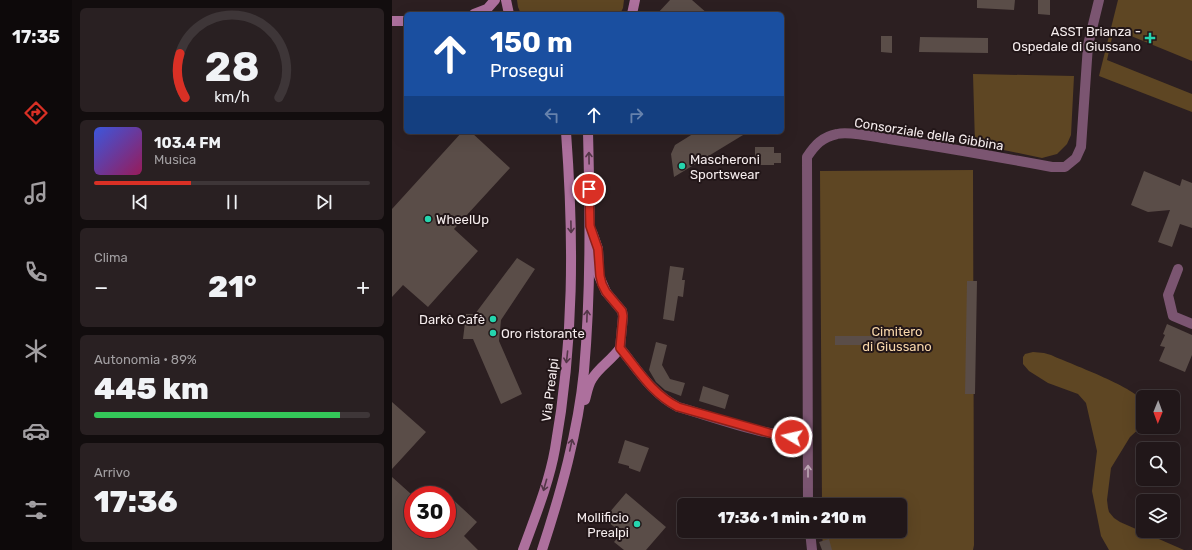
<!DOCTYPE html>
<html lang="it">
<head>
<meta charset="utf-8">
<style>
	:root { --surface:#211719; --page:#292022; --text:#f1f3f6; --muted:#a29fa2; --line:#3e3638; --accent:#d93025 }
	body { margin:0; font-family:Rubik,sans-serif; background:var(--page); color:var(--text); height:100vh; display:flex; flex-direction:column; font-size:15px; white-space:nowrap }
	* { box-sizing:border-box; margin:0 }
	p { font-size:13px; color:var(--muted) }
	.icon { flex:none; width:22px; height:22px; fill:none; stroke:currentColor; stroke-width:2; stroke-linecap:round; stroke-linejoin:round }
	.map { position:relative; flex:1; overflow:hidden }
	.details { display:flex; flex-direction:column; gap:8px; padding:8px; background:#120d0e; width:320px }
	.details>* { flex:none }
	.banner { position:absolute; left:12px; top:12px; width:380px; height:122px; border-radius:6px; box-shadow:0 4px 16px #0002,0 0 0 1px var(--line); background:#1a4fa0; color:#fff; overflow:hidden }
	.needle { width:26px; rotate:181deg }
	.controls { position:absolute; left:744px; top:390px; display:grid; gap:8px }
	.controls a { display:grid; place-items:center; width:44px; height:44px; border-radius:6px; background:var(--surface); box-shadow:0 4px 16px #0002,0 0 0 1px var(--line); font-size:20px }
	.speed { position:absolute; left:12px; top:486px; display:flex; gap:8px; font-size:20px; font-weight:700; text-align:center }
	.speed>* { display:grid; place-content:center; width:52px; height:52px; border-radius:50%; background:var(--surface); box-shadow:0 4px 16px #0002,0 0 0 1px var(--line); line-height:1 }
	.speed .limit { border:6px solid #d22; background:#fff; color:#111 }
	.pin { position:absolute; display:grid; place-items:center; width:34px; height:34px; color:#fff; margin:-17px; border:2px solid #fff; border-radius:50%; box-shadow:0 1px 4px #0007 }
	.me { position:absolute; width:44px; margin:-22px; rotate:279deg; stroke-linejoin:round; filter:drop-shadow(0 0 3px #0008) }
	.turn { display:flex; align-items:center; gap:14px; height:84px; padding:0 20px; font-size:18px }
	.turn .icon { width:52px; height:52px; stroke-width:2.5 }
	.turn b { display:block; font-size:28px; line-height:34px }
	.lanes { display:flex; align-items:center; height:38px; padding:0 20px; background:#0003; justify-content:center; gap:20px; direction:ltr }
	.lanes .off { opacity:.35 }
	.big { font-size:30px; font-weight:800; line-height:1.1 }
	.details .card { flex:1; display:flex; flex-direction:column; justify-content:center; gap:6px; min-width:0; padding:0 14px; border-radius:6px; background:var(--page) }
	.details .dial { align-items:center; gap:0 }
	.dial svg { height:104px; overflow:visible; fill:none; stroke:var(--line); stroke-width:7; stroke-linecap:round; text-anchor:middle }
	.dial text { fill:var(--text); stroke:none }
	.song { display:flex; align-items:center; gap:12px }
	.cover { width:48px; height:48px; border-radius:6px; background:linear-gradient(135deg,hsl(230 70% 55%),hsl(330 70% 35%)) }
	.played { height:4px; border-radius:2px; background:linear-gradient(90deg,var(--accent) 35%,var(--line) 35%) }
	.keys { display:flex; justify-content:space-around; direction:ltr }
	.heat { display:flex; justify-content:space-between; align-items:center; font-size:22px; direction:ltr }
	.charge { height:6px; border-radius:3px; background:linear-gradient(90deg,#34c759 89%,var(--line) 0) }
	.trip { position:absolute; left:285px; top:498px; width:230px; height:40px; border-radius:6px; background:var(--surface); box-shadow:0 4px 16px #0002,0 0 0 1px var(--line); font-weight:800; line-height:40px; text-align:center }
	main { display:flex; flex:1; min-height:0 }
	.dock { display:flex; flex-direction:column; width:72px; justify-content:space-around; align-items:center; background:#0d090a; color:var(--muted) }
	.dock .icon { width:28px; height:28px }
	.dock .current { color:var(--accent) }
	.dock b { font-size:18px; color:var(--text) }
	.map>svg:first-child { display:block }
	.green { fill:#5e4623 }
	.building { fill:#5a4d48 }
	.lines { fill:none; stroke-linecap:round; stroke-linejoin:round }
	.street { stroke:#7b5571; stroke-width:10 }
	.secondary { stroke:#ad709d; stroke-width:10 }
	.oneway { stroke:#533647 }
	.oneway2 { stroke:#bea8b5 }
	.route-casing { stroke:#8d1f18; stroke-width:10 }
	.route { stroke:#d93025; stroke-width:7 }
	.poi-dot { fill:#25d5ae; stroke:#221618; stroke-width:1.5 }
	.labels { text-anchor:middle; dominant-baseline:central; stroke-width:4; stroke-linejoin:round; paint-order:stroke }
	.poi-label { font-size:13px; fill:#f5eced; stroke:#221618; text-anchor:end }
	.street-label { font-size:13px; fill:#f5eced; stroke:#221618 }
	.park-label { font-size:13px; fill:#f8d7aa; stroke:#221618 }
</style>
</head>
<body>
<main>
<nav class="dock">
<b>17:35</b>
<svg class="icon current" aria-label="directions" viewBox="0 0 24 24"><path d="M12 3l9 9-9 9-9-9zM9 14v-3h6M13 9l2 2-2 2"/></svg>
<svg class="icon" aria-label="music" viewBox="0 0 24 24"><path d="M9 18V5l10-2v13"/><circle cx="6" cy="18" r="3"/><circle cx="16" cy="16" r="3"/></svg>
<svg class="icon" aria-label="phone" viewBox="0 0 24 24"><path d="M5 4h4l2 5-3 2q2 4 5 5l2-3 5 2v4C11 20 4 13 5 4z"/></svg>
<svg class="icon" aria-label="climate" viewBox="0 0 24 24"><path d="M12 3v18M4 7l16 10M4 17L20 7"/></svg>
<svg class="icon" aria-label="car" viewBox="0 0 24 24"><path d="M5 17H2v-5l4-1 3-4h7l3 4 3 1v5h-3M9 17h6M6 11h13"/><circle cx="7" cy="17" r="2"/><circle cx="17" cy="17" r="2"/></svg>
<svg class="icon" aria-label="filters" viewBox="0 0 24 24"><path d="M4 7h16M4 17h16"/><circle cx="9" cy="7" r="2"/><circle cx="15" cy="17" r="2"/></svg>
</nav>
<section class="details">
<div class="card dial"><svg viewBox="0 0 100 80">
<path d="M14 69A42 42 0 1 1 86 69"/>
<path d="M14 69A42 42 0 0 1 10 35" stroke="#d93025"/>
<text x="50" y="56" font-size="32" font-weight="700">28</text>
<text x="50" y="72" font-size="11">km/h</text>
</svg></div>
<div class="card">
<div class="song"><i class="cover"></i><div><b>103.4 FM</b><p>Musica</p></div></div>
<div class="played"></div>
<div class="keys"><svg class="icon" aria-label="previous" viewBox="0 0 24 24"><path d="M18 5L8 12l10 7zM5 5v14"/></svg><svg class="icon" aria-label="pause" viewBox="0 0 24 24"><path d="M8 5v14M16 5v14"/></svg><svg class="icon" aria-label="next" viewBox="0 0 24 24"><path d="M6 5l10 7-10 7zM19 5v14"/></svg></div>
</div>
<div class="card"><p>Clima</p>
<div class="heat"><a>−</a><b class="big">21°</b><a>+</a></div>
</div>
<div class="card"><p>Autonomia · 89%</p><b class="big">445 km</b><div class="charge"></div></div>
<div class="card"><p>Arrivo</p><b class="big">17:36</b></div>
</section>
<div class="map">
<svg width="800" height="550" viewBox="0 0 800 550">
	<rect width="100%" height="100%" fill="#2c1f21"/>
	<path class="green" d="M125,0H232L231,8L228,14H129L126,7Z
		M726,0H800V61L722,29L715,60L800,94V112L707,76Z
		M581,74L682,76L679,135L675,144L665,154L650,158L583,144Z
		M581,170L582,545L581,550H431L430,531H508V505H430L428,171Z
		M641,352L652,353L659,355C676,363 743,387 750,401C753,407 751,418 751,425L738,437L719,468L715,500L716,508L717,512L722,518L728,522L792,550H717L709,536L700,491L705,451L694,403L686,394L656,383L637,371L631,364V357L633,354Z"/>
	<path class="building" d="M278,0H300L316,14H265Z
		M585,0H623L622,10L585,8Z
		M646,0H658V15L646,14Z
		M489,36H500V53L489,52Z
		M528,37L596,38V53L527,52Z
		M70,132H79L118,168L62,229L86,251L36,307L11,285L0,297V209Z
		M304,132H356L282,177L279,154L283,145Z
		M363,147H382V153H389V163H382V165H363Z
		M752,171L788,186L790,179L800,183V228L788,224L780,247L766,242L778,210L756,212L739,205Z
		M125,258L143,269L109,320L107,341L130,394L109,404L81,339H71L74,314H83Z
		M278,266L292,268L290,280H293L291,297L286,296L282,321L271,319Z
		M575,281H585L583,394H573Z
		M775,324L800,335V355L793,372L767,361L773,347L768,346L773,335L771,334Z
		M443,336H496V345H443Z
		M264,342L275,345L270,365L278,379L293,383L289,396L273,390L264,382L257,370Z
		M311,386L337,395L333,409L307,401Z
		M0,402L34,432L0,469Z
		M233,440L257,448L248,472L237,468V466L226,463Z
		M0,477L19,494L15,499L21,504V529H55V494L85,522L72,536L86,550H0Z
		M234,493L274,527L254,550H232L222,542L230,533L216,522L221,516L217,513Z
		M437,539L440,550H430L427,542Z"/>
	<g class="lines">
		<path class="street" d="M786,269L776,295L781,316L800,324
			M214,292L230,311L231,316L228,348C246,370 260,394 286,407C328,419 373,437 416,437
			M416,505L415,157C423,145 430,137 445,134C458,131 483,137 497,139C551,147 606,157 660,167H673L684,158L689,147L696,45L707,0
			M418,531L420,550"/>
		<path class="secondary" d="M114,0L117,14
			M82,14L95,9L103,0
			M240,14L243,0
			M0,21H14
			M200,232L206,249L207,276L214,292
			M193,400C195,393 196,385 200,379C207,367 220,360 228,348
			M131,550C143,517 157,483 163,449C182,343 182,239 174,132
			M150,550C169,492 186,432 192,371C199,291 198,211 196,132"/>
	</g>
	<defs><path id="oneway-shaft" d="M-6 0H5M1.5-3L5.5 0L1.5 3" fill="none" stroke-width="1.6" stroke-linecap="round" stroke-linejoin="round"/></defs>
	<g class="oneway">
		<use href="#oneway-shaft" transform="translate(197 158) rotate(-91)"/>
		<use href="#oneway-shaft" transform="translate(179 227) rotate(89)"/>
		<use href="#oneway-shaft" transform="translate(195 316) rotate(-88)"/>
		<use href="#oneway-shaft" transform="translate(175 357) rotate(96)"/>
		<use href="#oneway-shaft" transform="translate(179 445) rotate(-78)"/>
		<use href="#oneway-shaft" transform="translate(153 485) rotate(106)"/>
	</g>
	<use class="oneway2" href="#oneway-shaft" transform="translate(416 471) rotate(-90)"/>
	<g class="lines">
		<defs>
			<path id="route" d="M197,189L198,226L206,249L208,276L210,284L214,292L230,311L231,316L228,348C246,370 260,394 286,407L381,434L400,437"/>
		</defs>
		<use href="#route" class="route-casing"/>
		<use href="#route" class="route"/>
	</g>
	<g class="poi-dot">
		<path d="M756 32h4v4h4v4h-4v4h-4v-4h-4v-4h4z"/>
		<circle cx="290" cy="166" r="4"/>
		<circle cx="36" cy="219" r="4"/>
		<circle cx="101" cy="319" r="4"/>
		<circle cx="101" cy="333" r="4"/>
		<circle cx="245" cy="524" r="4"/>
	</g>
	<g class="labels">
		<g class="poi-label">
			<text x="749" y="31">ASST Brianza -<tspan x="749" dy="15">Ospedale di Giussano</tspan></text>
			<text x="298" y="159" text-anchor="start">Mascheroni<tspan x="298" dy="15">Sportswear</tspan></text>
			<text x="44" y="219" text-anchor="start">WheelUp</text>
			<text x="93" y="319">Darkò Cafè</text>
			<text x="109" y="333" text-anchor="start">Oro ristorante</text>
			<text x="237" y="517">Mollificio<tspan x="237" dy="15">Prealpi</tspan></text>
		</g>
		<g class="street-label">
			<text transform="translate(537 134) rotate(9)">Consorziale della Gibbina</text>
			<text transform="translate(158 390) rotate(-83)">Via Prealpi</text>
		</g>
		<g class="park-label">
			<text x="505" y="331">Cimitero<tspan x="505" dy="15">di Giussano</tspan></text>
		</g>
	</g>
</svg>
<div class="controls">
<a><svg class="needle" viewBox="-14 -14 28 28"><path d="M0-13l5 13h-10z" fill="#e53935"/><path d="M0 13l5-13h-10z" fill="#a29fa2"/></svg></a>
<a><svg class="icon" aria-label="search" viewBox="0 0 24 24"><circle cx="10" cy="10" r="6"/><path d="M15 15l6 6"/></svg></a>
<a><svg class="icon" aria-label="layers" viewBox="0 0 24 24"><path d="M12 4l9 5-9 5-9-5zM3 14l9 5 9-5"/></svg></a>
</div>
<div class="speed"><div class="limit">30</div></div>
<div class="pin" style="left:197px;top:189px;background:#d93025"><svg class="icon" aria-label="arrive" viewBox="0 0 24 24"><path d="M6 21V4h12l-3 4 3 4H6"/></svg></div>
<svg class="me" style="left:400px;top:437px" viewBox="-20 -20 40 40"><circle r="17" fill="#d93025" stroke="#fff" stroke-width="3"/><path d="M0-11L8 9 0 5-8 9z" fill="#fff"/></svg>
<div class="trip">17:36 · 1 min · 210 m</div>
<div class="banner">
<div class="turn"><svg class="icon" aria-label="ahead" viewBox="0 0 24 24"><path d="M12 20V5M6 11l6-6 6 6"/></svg><div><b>150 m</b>Prosegui</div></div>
<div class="lanes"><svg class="icon off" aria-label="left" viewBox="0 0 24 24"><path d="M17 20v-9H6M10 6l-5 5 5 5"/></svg><svg class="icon" aria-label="ahead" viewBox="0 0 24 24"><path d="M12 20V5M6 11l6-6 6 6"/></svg><svg class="icon off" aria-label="right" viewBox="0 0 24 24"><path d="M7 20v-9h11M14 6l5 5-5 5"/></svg></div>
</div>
</div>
</main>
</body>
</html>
